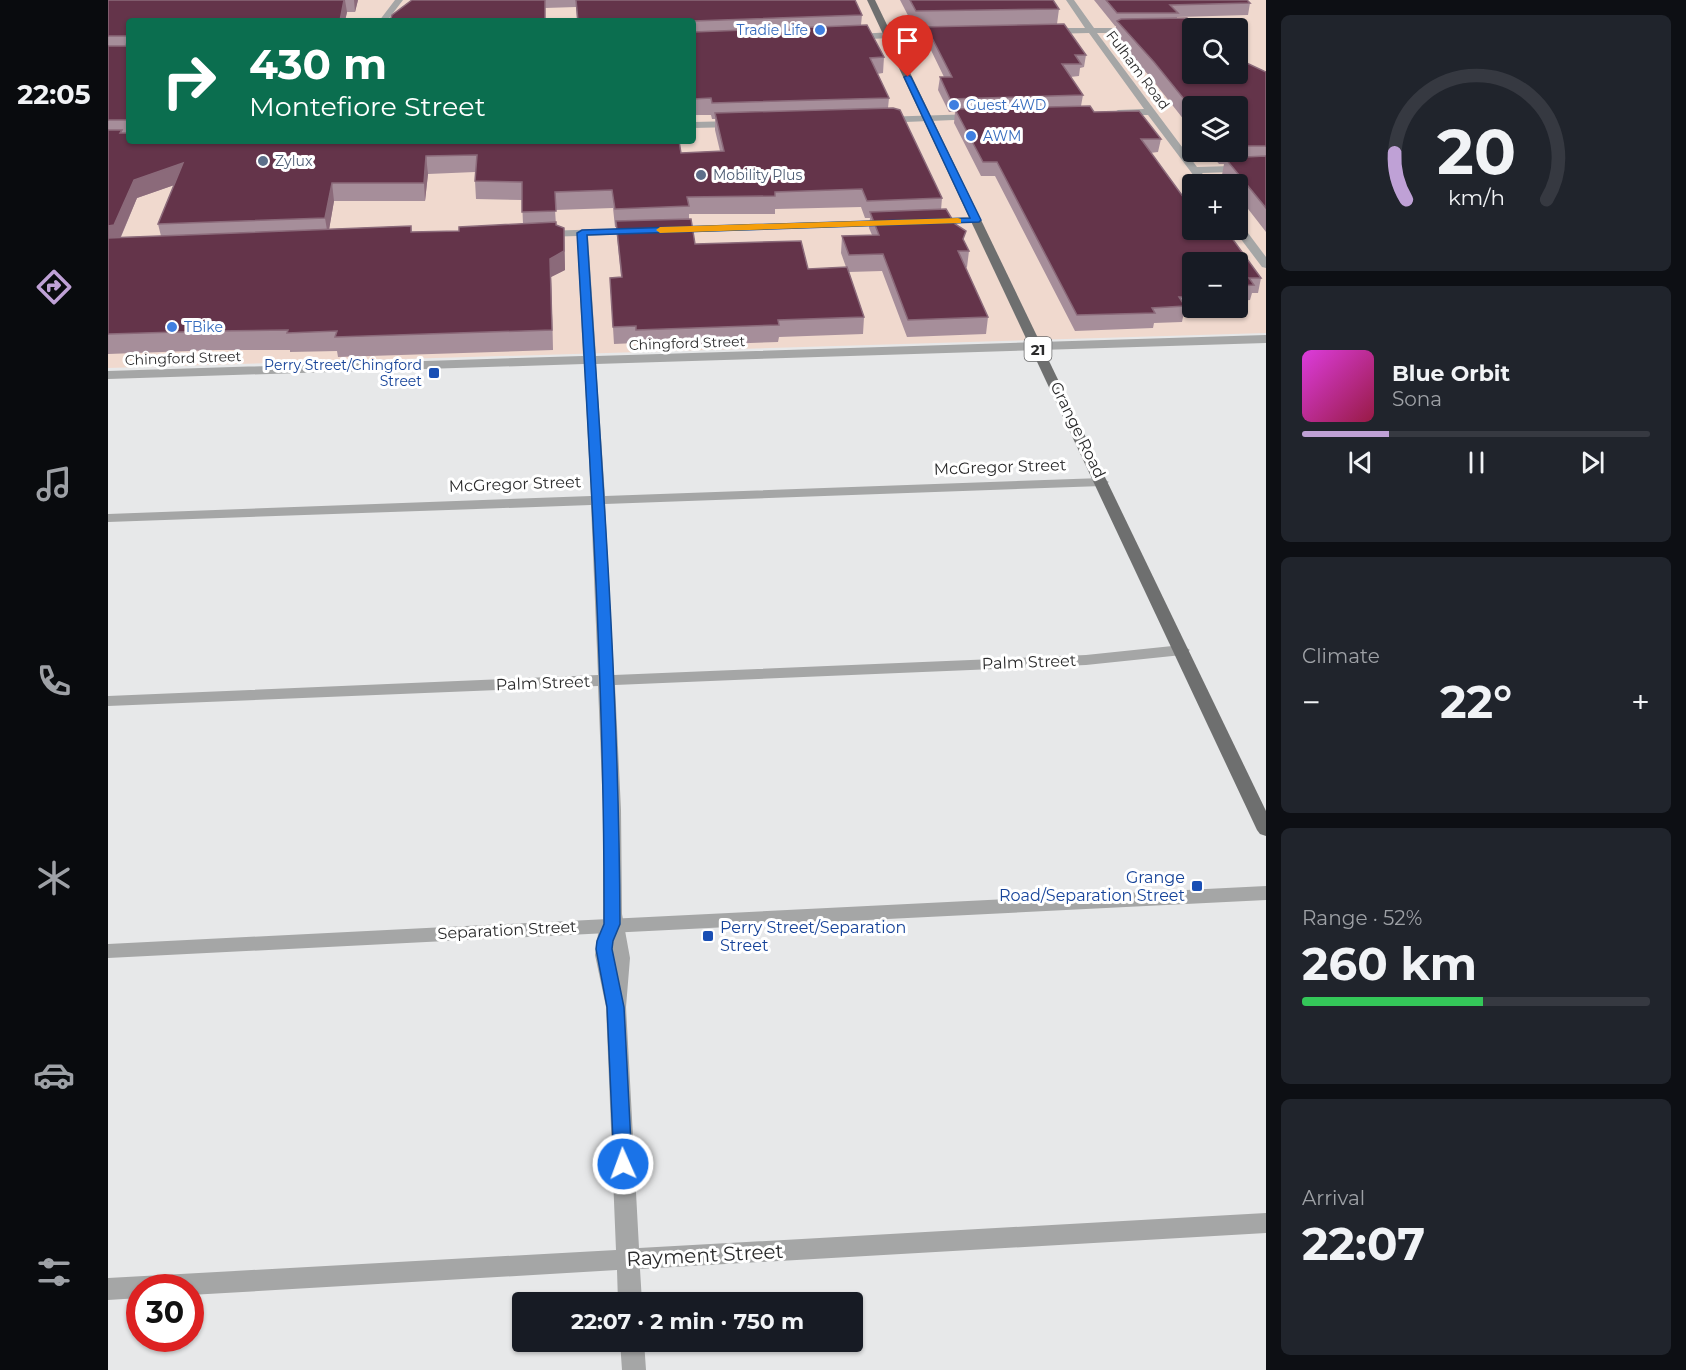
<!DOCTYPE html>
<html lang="en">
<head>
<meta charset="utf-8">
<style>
	:root { --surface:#171b24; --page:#20242c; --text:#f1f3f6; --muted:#9ea1a6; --line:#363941; --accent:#bfa1d6 }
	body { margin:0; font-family:Montserrat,sans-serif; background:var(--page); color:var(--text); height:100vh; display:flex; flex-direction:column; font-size:22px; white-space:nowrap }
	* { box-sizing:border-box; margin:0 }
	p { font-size:20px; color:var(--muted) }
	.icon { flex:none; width:33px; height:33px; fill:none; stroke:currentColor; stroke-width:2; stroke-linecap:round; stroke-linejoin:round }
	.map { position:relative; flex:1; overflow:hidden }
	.panel { display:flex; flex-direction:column; gap:15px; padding:15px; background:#0d0f14; width:420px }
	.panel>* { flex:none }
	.hud { position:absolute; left:18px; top:18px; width:570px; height:126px; border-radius:6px; box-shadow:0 2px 4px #0004; background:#0b6e4f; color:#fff; overflow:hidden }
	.buttons { position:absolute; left:1074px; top:18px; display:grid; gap:12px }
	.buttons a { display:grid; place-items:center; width:66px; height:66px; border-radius:6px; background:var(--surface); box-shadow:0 2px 4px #0004; font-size:30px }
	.speed { position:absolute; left:18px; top:1274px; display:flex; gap:12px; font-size:30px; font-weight:700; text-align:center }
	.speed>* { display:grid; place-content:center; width:78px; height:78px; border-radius:50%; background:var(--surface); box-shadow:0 2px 4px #0004; line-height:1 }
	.speed .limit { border:9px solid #d22; background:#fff; color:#111 }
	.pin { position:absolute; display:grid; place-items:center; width:51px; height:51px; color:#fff; margin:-62px -26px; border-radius:50% 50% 50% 0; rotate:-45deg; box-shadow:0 0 6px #0007 }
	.pin .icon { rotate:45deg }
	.me { position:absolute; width:66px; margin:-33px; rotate:358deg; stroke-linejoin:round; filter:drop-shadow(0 0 4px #0008) }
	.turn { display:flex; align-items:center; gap:21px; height:126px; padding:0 24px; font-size:27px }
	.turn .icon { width:78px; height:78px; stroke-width:2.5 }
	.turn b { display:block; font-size:42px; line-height:51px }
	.big { font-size:45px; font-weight:700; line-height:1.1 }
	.panel .widget { flex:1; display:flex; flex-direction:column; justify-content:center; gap:9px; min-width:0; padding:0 21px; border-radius:9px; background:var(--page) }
	.panel .dial { align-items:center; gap:0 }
	.dial svg { height:156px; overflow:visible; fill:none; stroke:var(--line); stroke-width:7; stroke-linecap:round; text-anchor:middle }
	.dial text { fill:var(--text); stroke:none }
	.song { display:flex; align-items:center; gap:18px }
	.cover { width:72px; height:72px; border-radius:9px; background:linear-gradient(135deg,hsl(300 70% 55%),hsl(340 70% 35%)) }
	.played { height:6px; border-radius:3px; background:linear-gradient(90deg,var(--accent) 25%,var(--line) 25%) }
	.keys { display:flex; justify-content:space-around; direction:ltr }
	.heat { display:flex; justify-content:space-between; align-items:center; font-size:33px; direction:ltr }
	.charge { height:9px; border-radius:4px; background:linear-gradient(90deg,#34c759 52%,var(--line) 0) }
	.trip { position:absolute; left:404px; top:1292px; width:351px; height:60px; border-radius:6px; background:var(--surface); box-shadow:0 2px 4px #0004; font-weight:700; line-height:60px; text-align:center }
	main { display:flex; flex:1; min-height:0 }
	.tab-bar { display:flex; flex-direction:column; width:108px; justify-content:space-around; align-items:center; background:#090b0e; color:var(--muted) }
	.tab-bar .icon { width:42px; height:42px }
	.tab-bar .active { color:var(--accent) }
	.tab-bar b { font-size:27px; color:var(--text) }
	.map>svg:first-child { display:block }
	.industrial { fill:#f0d9ce; fill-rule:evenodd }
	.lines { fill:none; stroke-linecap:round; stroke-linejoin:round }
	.minor { fill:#a5a6a6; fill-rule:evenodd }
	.tertiary { fill:#a5a6a6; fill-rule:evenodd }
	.primary { fill:#6e6f6f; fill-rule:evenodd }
	.wall { fill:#a68e9a; fill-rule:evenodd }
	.shaded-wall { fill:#8b6a7a }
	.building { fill:#64344a; stroke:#8b6a7a; stroke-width:1.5 }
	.route { fill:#1a73e8; stroke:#114b97; stroke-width:1.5 }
	.slow { fill:#f59e0b }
	.shop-dot { fill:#3f7fe0; stroke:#fff; stroke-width:2 }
	.service-dot { fill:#5c6f8a; stroke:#fff; stroke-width:2 }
	.transit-dot { fill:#1a4fb4; stroke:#fff; stroke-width:2 }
	.labels { text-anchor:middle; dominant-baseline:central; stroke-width:6; stroke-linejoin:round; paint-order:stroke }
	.far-shop-label { font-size:14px; fill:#366cbe; stroke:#fff; text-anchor:start }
	.far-street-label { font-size:14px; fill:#2a2a2b; stroke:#fff }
	.far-service-label { font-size:14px; fill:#4e5e75; stroke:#fff; text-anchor:start }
	.far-transit-label { font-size:14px; fill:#164399; stroke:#fff; text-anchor:end }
	.shield { fill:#fff; stroke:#6a6a6b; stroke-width:1.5 }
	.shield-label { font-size:15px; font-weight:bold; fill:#2a2a2b }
	.street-label { font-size:16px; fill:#2a2a2b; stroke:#fff }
	.transit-label { font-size:16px; fill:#164399; stroke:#fff; text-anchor:end }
	.near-street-label { font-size:20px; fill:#2a2a2b; stroke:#fff }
</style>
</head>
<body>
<main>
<nav class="tab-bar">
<b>22:05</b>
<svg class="icon active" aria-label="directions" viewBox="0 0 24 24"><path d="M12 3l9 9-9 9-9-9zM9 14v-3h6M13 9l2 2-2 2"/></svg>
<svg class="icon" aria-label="music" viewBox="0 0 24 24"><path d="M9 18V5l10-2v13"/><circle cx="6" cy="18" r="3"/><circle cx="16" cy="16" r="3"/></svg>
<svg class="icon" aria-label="phone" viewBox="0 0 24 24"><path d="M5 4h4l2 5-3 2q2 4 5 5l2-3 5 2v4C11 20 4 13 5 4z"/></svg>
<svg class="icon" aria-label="climate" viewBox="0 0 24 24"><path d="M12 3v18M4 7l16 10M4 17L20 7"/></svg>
<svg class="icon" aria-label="car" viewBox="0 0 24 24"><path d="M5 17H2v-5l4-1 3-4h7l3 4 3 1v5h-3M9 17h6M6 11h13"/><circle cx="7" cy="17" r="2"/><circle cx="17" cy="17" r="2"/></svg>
<svg class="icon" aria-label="filters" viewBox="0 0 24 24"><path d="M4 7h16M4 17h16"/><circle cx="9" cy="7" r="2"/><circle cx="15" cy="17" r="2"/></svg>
</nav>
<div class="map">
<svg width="1158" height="1370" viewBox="0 0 1158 1370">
	<rect width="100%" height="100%" fill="#e7e8e9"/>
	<path class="industrial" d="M0,0H1158V333L0,368ZM21,21H585V141H21ZM1084,28H1130V74H1084ZM1084,106H1130V152H1084ZM1084,184H1130V230H1084ZM1084,262H1130V308H1084Z"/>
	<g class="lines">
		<path class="minor" d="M287,0H295L279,21H271Z
			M958,0H966L986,28H1031L1032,30L1028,33H989L1089,167L1158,165V171L1094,173L1102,184H1092L1040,115H1007L1005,113L1010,110L1036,109L981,33L940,34L936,31L940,28H977Z
			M833,30L837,33L836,35L745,40L741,37L745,34Z
			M867,114L872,117L870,119L773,123L768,120L773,117Z
			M585,122L628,121L633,124L628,127L585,128Z
			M868,217L872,218V222L822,225L817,222L822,219Z
			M782,220L787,223L786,225L562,233L556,230L562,227Z
			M1130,224L1134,225L1158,257V268L1154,267L1126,230H1130Z
			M530,228L536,231L534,233L480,236L488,356L1158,335V343L488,364L497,496L994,478L1001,482L994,486L497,504L506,675L978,655L1074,645L1082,650L1074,655L978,665L507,685L513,810L514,914L522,958L518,1007L531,1248L1158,1213V1233L532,1269L534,1302H510L509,1270L82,1295V1287H32V1298L0,1300V1278L508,1250L498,1007L487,955L490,934L495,922V810L490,686L0,706V696L490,675L483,505L0,522V514L483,496L476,364L0,379V371L475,356L469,236L436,237L430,234L436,231Z
			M512,1341H536L538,1370H514Z"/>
		<path class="tertiary" d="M1158,886V900L0,958V944Z"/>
		<path class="primary" d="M759,0H767L1158,811V836L1152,834L1149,830Z"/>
	</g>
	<path class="wall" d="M0,0H250L247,12H239L237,21H21V141H441V143L479,142V141H571L573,153L612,151L607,130V119H604L603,115H585V21H469L468,7L437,8L304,0H747L754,15L753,25L776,57L775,73L769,74L781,98L780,108L834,198L833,210L857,243L861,251L859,267L858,268L880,317L878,334L799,337L774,271L741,272L756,317L755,334L671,337L670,342L529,347L528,343L506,344L502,278L513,277L508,227H507L505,208L447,210L448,225L456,228L457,270L443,277L445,350L230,357L229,351L182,352V350H109L0,354ZM367,172V181L368,199L414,200L415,224L351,231L304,232L303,226L221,229L226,201H317L320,174ZM66,185L50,224L53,236L13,237L29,198ZM753,207L757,218H762L761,228L764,235L734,236L733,253L738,267L700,269L587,244L581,219V214H667V209Z
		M792,0H945L951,9L949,24L978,55L976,67L972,68L971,76L962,77L975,95L973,106L986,112L1053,139L1050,152L1042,153L1084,230L1153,278L1150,293H1144L1142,300L1130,301V262H1084V308H1127V311L1076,312L1074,322L1046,323L1045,328L967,331L887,176H873L846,123L847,112H841L830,90L832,77H836L820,44H815L812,39L813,28L807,29Z
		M986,0H1139L1142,3L1140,15L1069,17V19L1084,74L1158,72V232L1130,196V184H1121L1114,175L1116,164H1111L1101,152H1130V106H1084V130L1043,78L1007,37L1008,26H1007Z"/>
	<path class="shaded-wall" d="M236,0H237L239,12L237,21H232Z
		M246,0H250L247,12Z
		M21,116V130L19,120Z
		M318,156L320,174L317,201L316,183Z
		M75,163L78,181L29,198L10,243L0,244V226L26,180Z
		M224,183L226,201L220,236L217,218Z
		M456,228L457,270L443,277L445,350L442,259Z"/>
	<path class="building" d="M0,0H236L232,21H21V116L19,120H0V46H18L20,38L18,36H0Z
		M304,0H437V21H282L284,15Z
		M468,0H747L754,15L585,21H470Z
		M802,0H945L951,9L808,11Z
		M998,0H1139L1142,3L1062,5L1070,13H1009Z
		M1079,18L1089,28H1084V74H1130V59L1158,72V146H1130V106H1084V109L1046,62L1009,21L1013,19Z
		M956,24L978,55H967L973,64H954L975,95L842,99L832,77H844L821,32H816L813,27Z
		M759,25L776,57L762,58L781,98L604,103L603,98L585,99V32Z
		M982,106L986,112L1031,111L1053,139H1033L1084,209V230H1118L1153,278H1141L1146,285L1130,286V262H1084V297H1071L1077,306L1044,308L1047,313L969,315L889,162H875L847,109Z
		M785,108L792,110L834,198L759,201L754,189L667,192V196L579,197L581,206L507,209L504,190L447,192L448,211L414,212V182L367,181L369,155L318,156L316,183H224L217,218L50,224L75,163L26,180L6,225L0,226V130H14L12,133H21V141H440V143L479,142V141H571L573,153L616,151L607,113Z
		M1158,156V208L1117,158Z
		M838,209L847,224L858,231L855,239L861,251H850L880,317L800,320L775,254L741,255L734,236L771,235L762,212Z
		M583,219L587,244L693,241L700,269L739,267L756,317L670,320L671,325L528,330V326L505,327L502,278L514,277L508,221Z
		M448,222V225L456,228V251L442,259L444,330L227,337L229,331L179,333L180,330L105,331L0,334V236H1L0,238L303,226V232L351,231V227Z"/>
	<path class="route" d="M800,75L803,77L873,220L871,222L479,235C494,465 511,694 512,924L505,941L504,949L516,1007L524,1164L522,1170L515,1172L509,1170L506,1164L499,1007L488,949L489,941L496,924C497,694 482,463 469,233L474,230L862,218L796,77Z"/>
	<path class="slow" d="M850,218L853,219V223L552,233L548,230L552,227Z"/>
	<g class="shop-dot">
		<circle cx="712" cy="30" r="6"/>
		<circle cx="846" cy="105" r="6"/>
		<circle cx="863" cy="136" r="6"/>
		<circle cx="64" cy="327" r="6"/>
	</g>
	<g class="service-dot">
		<circle cx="155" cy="161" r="6"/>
		<circle cx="593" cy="175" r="6"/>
	</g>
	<g class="transit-dot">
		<rect x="320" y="367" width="12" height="12" rx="3"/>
		<rect x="1083" y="880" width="12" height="12" rx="3"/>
		<rect x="594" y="930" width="12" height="12" rx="3"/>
	</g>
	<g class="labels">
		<g class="far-shop-label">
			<text x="700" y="30" text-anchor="end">Tradie Life</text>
			<text x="858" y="105">Guest 4WD</text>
			<text x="875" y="136">AWM</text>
			<text x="76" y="327">TBike</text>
		</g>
		<g class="far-street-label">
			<text transform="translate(1030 70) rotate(53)">Fulham Road</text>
			<text transform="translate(579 343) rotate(-2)">Chingford Street</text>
			<text transform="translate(75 358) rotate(-2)">Chingford Street</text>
		</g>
		<g class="far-service-label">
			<text x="167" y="161">Zylux</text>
			<text x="605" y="175">Mobility Plus</text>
		</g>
		<g class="far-transit-label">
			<text x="314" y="365">Perry Street/Chingford<tspan x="314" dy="16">Street</tspan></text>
		</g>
		<rect class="shield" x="916.5" y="337" width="27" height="24" rx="4.5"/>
		<g class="shield-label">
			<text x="930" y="349">21</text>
		</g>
		<g class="street-label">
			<text transform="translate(970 430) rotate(64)">Grange Road</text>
			<text transform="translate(892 467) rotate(-2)">McGregor Street</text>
			<text transform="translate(407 484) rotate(-2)">McGregor Street</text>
			<text transform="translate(921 662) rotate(-2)">Palm Street</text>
			<text transform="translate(435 683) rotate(-2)">Palm Street</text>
			<text transform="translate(399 930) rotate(-3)">Separation Street</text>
		</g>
		<g class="transit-label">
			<text x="1077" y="877">Grange<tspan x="1077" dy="18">Road/Separation Street</tspan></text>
			<text x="612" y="927" text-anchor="start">Perry Street/Separation<tspan x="612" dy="18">Street</tspan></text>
		</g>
		<g class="near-street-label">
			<text transform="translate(597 1255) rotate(-3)">Rayment Street</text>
		</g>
	</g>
</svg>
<div class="buttons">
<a><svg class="icon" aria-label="search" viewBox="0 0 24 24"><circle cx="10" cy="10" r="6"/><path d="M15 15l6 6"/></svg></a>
<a><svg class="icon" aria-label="layers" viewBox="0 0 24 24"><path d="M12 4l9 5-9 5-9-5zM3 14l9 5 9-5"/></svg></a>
<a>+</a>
<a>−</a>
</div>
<div class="speed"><div class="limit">30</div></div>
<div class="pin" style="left:800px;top:77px;background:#d93025"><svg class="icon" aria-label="arrive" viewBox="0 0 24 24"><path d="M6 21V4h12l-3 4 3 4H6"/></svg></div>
<svg class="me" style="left:515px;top:1164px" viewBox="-20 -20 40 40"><circle r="17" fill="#1a73e8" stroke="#fff" stroke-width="3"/><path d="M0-11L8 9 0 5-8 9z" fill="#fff"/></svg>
<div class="trip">22:07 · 2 min · 750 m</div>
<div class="hud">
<div class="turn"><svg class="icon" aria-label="right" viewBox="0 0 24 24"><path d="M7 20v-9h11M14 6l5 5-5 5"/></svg><div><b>430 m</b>Montefiore Street</div></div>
</div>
</div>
<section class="panel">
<div class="widget dial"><svg viewBox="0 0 100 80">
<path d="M14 69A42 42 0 1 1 86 69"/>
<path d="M14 69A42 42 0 0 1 8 45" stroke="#bfa1d6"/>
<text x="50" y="56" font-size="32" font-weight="700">20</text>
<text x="50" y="72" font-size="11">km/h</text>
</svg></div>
<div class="widget">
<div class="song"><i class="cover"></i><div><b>Blue Orbit</b><p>Sona</p></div></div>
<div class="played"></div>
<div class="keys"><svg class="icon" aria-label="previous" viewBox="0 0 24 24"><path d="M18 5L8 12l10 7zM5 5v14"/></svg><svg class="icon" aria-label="pause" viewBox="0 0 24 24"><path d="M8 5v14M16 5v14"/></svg><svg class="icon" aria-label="next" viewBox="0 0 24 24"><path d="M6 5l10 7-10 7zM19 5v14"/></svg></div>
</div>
<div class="widget"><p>Climate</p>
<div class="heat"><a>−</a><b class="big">22°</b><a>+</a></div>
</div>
<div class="widget"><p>Range · 52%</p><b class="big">260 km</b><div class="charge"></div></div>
<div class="widget"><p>Arrival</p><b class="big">22:07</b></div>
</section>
</main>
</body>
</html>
